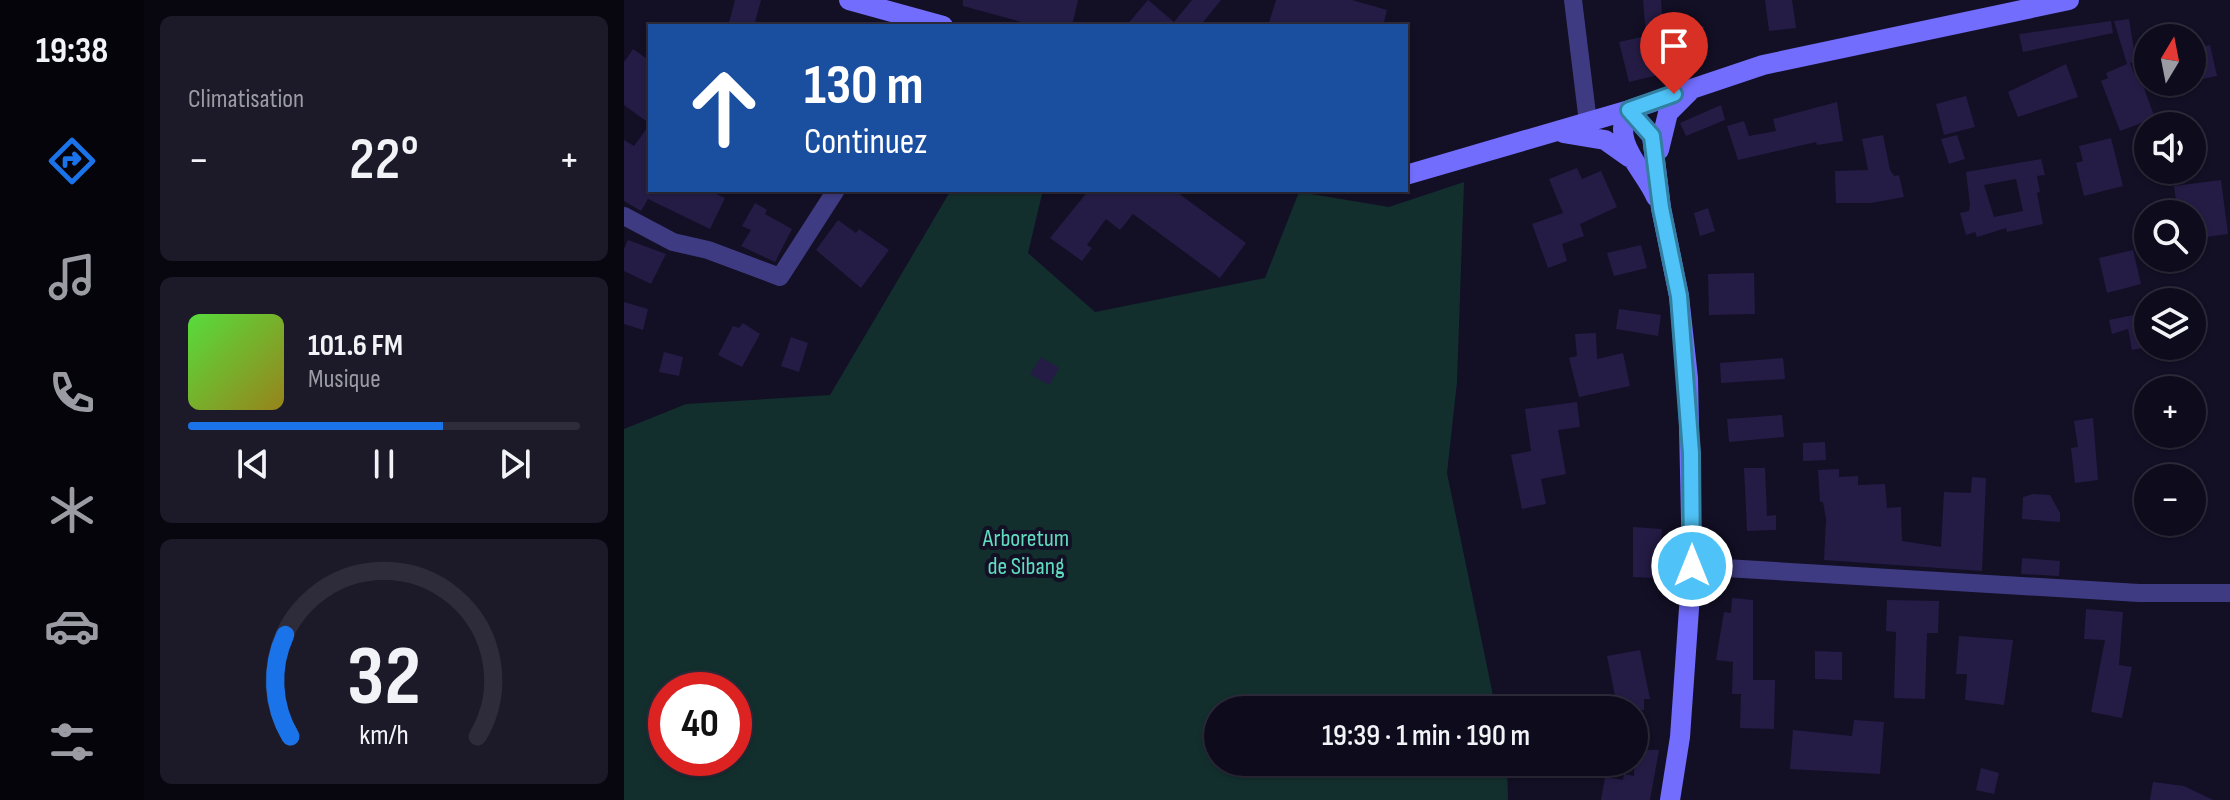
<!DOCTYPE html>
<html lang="fr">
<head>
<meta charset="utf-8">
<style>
	:root { --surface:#0e0b1c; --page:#1c1929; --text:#f1f3f6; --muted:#9b9ba3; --line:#2e2b3b; --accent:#1a73e8 }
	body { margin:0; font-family:"Sofia Sans Condensed",sans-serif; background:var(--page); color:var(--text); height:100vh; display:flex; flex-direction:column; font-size:30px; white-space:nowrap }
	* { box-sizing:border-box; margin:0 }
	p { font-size:26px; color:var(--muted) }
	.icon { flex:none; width:44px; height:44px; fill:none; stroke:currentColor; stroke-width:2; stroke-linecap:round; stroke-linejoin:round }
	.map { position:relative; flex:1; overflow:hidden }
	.panel { display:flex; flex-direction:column; gap:16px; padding:16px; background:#08060f; width:480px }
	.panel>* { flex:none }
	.hud { position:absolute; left:24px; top:24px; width:760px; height:168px; border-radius:0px; box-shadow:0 2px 6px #0004,0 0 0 2px var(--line); background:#1a4fa0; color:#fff; overflow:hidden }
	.needle { width:52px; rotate:10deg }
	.buttons { position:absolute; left:1510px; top:24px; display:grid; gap:16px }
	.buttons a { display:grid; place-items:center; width:72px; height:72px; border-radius:50%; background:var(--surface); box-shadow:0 2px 6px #0004,0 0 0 2px var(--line); font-size:40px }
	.speed { position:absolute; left:24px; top:672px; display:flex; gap:16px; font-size:40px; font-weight:700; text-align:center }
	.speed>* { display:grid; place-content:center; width:104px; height:104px; border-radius:50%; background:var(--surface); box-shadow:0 2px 6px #0004,0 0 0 2px var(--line); line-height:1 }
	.speed .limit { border:12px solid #d22; background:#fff; color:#111 }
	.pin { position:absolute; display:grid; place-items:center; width:68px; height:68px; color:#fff; margin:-82px -34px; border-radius:50% 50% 50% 0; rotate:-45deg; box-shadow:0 0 8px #0007 }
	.pin .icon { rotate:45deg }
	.me { position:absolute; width:88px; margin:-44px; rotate:0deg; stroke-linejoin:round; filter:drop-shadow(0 0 6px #0008) }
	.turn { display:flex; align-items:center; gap:28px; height:168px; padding:0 24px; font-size:36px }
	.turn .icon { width:104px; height:104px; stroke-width:2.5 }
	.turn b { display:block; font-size:56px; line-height:68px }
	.big { font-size:60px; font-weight:600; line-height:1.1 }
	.panel .tile { flex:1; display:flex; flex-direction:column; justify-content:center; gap:12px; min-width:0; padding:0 28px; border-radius:12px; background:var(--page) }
	.panel .dial { align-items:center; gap:0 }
	.dial svg { height:208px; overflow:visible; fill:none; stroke:var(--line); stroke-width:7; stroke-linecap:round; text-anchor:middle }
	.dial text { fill:var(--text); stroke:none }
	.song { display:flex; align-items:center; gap:24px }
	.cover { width:96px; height:96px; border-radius:12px; background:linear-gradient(135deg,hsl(110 70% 55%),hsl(50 70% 35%)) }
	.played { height:8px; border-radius:4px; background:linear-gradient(90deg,var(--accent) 65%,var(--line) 65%) }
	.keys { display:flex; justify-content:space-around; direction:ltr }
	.heat { display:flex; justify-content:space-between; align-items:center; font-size:44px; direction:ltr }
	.trip { position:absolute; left:580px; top:696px; width:444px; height:80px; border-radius:40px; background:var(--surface); box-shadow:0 2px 6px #0004,0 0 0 2px var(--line); font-weight:600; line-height:80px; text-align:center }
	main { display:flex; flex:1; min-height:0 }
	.tabs { display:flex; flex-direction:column; width:144px; justify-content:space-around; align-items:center; background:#06040b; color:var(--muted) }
	.tabs .icon { width:56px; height:56px }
	.tabs .selected { color:var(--accent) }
	.tabs b { font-size:36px; color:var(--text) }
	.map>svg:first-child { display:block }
	.green { fill:#122f2e; fill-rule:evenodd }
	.building { fill:#251c45; fill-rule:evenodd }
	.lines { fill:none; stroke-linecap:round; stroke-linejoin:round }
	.street { stroke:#3f3b83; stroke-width:18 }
	.secondary { stroke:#726dfc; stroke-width:20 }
	.route-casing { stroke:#337fa1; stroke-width:20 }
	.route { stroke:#4fc3f7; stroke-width:14 }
	.labels { text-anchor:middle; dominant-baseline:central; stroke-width:8; stroke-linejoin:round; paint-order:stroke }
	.park-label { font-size:24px; fill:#61ddc0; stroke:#130f25 }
</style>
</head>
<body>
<main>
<nav class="tabs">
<b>19:38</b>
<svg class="icon selected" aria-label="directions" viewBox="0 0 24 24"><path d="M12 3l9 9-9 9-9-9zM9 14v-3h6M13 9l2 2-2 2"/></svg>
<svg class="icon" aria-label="music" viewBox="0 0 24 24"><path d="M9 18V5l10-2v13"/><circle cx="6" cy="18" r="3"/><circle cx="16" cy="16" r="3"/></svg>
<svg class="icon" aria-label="phone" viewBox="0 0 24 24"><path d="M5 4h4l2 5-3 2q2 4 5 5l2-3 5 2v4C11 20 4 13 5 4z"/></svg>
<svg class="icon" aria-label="climate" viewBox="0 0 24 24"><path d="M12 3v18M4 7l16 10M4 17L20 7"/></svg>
<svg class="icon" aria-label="car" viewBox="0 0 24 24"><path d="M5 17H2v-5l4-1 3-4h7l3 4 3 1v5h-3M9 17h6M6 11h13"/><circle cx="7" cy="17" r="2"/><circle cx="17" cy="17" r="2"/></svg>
<svg class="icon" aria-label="filters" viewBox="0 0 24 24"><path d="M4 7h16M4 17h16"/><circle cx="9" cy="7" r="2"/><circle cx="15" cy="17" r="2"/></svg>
</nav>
<section class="panel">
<div class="tile"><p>Climatisation</p>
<div class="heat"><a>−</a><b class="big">22°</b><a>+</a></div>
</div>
<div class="tile">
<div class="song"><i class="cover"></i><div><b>101.6 FM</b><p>Musique</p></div></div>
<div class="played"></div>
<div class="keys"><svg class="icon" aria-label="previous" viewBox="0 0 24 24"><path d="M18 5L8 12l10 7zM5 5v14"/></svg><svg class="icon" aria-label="pause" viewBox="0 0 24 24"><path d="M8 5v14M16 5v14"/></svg><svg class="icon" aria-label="next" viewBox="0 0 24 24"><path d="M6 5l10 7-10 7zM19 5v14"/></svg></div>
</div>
<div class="tile dial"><svg viewBox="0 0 100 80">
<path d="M14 69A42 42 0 1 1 86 69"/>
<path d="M14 69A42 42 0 0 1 12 30" stroke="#1a73e8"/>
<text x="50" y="56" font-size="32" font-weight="700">32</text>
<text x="50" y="72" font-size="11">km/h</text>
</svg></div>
</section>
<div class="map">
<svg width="1606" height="800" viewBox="0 0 1606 800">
	<rect width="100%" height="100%" fill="#130f25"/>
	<path class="green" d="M840,182L833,382L823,473L872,710H594V762H883L884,800H0V429L62,404L206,395L327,190H419L404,253L471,312L641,278L675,192L765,207ZM42,690H110V758H42Z"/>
	<path class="building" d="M111,0H137L130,26H104Z
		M339,0H454L448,26H412L339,6Z
		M524,0L550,22L568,0H597L576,26H502Z
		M652,0H728L763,10L759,26H644Z
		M1019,0H1037L1039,27L1080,26L1083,59L1063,61L1062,48L1028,51L1034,75L1005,82L995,42L1022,36Z
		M1141,0H1168L1172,28L1145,31Z
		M1505,19L1512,62L1506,63L1510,73L1514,72L1531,118L1496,131L1477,81L1484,78L1482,73L1503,64L1490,21Z
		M1487,21L1489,33L1399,52L1395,34Z
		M1586,45L1593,76L1568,81V49Z
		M9,49L26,61V190H83L101,198L86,229L24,199L17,211L0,201V140L10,146L26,124L0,105V62Z
		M1442,64L1454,97L1394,117L1384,92Z
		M1342,96L1351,127L1320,135L1312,104Z
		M1213,102L1219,141L1193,145L1192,142L1114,160L1103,126L1120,121L1125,136L1152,131L1149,119Z
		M1097,105L1101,120L1062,136L1056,123Z
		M1259,135L1266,170L1270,176L1275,175L1280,197L1247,203H1212L1211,171L1244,170L1238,139Z
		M1333,135L1341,159L1325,164L1317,139Z
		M1487,138L1499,186L1460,196L1452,163L1459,161L1455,146Z
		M1417,159L1421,175L1413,176L1416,192L1413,193L1419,224L1383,232L1382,228L1353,237L1351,232L1342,235L1336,213L1345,211L1346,205L1342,172ZM1392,179L1399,211L1370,217L1360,185Z
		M953,168L958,179L977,171L993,207L956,224L960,236L938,244L943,261L924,268L908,224L939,213L925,179Z
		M1597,180L1604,234L1568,239V213L1554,214L1550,186Z
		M465,190H550L622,243L596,278L509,214L496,230L482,219L463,245L468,248L458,261L426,238Z
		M131,203L143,210L141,214L168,229L151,262L117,246L127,230L118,226Z
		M1084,208L1091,231L1076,236L1070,213Z
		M214,220L232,233L235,229L265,250L237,288L192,250Z
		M4,240L42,254L27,284L0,271V249Z
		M1017,245L1023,268L990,276L983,253Z
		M1509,250L1517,284L1483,293L1475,258Z
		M1130,273L1131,314L1085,315L1084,274Z
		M0,302L24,309L19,330L0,324Z
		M995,309L1037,315L1034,336L992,329Z
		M1524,312V347L1508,350L1504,329L1488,334L1485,320Z
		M119,323L136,334L118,367L94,355L109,326L115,328Z
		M972,333L973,359L999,353L1006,386L955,397L945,358L953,356L951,334Z
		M167,337L184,343L175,372L157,366Z
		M40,352L59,357L55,376L35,372Z
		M417,357L435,368L425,385L406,374Z
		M1159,358L1161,379L1097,383L1096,363Z
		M953,402L956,427L934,430L942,474L917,479L922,504L898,509L887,455L907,451L901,409Z
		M1158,415L1160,437L1105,442L1103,419Z
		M1469,418L1474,480L1451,483L1447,448L1454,447L1450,421Z
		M1201,442L1202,460L1179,461V443Z
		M1120,468H1141L1143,516L1152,515V530L1123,531Z
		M1215,469V477L1234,476V485L1261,484L1263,508L1277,507L1278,541L1317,547L1320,492L1347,493L1348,477L1362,478L1358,571L1200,560L1202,519L1199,502H1196L1194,470Z
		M1409,494L1426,495L1436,513V522L1398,519L1399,497Z
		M1009,527L1038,529L1036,561L1032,560L1031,578L1009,577Z
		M1398,558L1436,561L1435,576L1397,574Z
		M1108,598L1129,600V680H1151L1150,729L1116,728L1117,694H1108L1109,662L1092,660L1100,612L1107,613Z
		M1263,600L1315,601L1314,633H1303L1301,699L1270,698L1272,632L1262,631Z
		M1462,609L1499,612L1495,665L1508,667L1498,718L1467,712L1481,640L1460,639Z
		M1335,636L1389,640L1380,705L1341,700L1343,674H1332Z
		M1016,650L1026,699H1020V710H994L983,656Z
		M1191,651L1218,652V680L1191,679Z
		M1230,720L1260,722L1256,774L1166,769L1169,730L1228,736Z
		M1011,750H1035L1026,800H977L981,777L999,780L1000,774L1010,776Z
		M1357,768L1375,773L1370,794L1352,790Z
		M1529,782L1560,786L1589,800H1526Z"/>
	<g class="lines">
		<path class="street" d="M949,0L964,122
			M0,216L49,242L84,250L156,277L212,190
			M1068,566L1515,593H1606"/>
		<path class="secondary" d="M225,0L319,26
			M1005,110L1028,136L1037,208L1055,296L1064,378L1068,566L1056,737L1046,800
			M1005,110C985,141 1020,169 1032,197
			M939,133L981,140L1005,157
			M1035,150L1044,113L1065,92
			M782,175L1005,110L1139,65L1445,0"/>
	</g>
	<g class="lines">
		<defs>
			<path id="route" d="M1050,94L1005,110L1028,136L1037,208L1055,296L1067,453L1068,566"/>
		</defs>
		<use href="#route" class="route-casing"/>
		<use href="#route" class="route"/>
	</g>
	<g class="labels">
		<g class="park-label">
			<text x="402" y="538">Arboretum<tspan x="402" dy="28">de Sibang</tspan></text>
		</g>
	</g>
</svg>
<div class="buttons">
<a><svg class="needle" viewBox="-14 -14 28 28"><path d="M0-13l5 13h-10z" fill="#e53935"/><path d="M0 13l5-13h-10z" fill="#9b9ba3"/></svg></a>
<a><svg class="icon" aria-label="sound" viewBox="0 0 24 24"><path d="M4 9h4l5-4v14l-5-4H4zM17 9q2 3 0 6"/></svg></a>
<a><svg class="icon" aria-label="search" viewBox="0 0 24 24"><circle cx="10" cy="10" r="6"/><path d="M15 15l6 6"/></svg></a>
<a><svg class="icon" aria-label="layers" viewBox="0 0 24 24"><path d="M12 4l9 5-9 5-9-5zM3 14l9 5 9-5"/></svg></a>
<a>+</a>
<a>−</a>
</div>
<div class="speed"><div class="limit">40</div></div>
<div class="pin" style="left:1050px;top:94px;background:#d93025"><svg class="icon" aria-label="arrive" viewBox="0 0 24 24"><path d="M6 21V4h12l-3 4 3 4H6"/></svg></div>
<svg class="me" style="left:1068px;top:566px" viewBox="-20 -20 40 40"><circle r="17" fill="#4fc3f7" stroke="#fff" stroke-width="3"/><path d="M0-11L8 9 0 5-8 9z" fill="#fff"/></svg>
<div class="trip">19:39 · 1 min · 190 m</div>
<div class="hud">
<div class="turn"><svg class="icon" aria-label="ahead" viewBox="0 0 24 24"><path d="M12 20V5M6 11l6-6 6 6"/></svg><div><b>130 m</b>Continuez</div></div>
</div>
</div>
</main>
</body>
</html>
